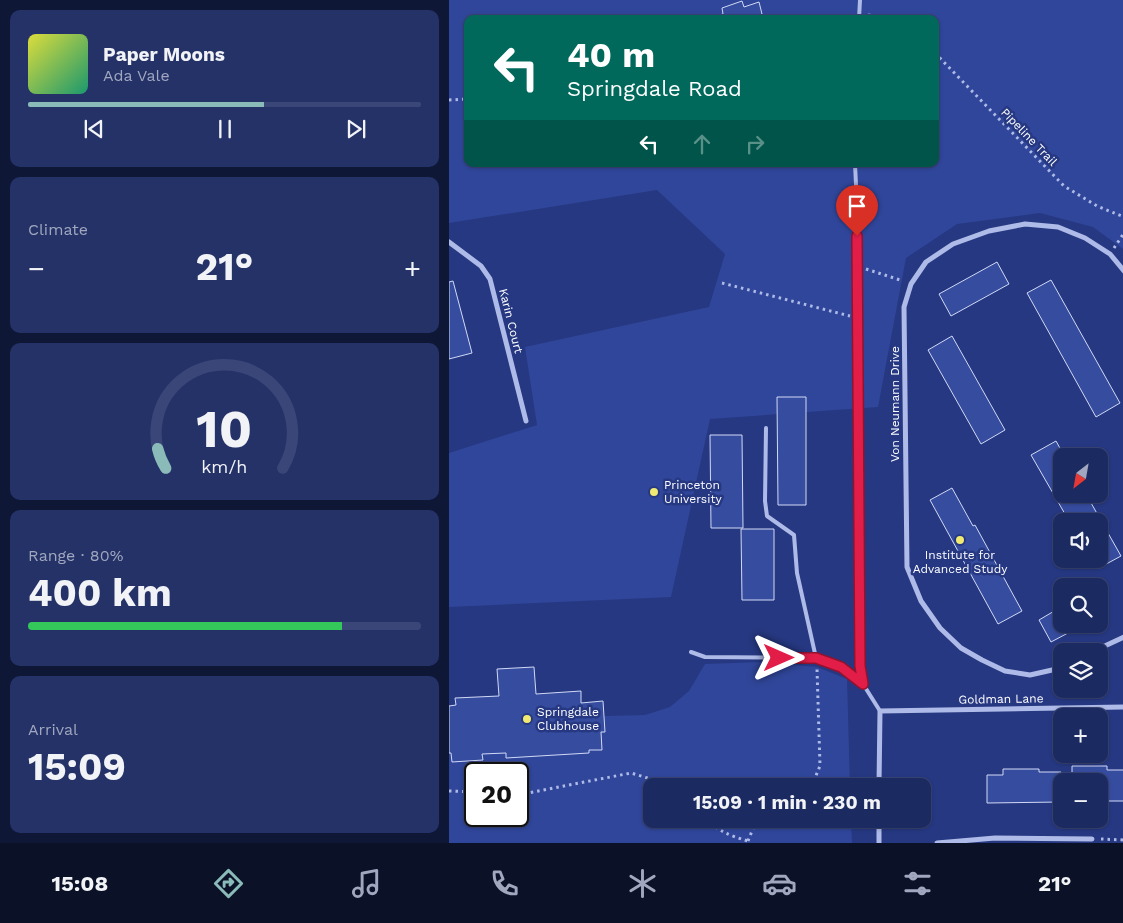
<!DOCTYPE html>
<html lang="en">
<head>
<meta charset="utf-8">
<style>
	:root { --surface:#1c2a62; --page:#253268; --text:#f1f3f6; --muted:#a0a7be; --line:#3a4677; --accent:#8bbbb9 }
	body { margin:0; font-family:"Work Sans",sans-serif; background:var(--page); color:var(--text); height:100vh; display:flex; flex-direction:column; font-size:19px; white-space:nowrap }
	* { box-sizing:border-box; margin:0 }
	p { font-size:16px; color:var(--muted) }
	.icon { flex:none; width:28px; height:28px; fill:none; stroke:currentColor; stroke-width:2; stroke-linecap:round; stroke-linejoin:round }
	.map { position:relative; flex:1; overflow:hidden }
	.sheet { display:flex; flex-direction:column; gap:10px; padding:10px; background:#0f1736; width:449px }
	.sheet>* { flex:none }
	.hud { position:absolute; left:15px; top:15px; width:475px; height:152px; border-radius:10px; box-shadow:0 1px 4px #0004,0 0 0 1px var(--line); background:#00695c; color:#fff; overflow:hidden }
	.needle { width:32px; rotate:211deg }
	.controls { position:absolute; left:604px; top:448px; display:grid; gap:10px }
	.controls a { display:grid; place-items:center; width:55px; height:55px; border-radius:10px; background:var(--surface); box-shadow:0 1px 4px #0004,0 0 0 1px var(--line); font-size:25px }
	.speed { position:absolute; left:15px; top:762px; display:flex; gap:10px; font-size:25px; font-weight:700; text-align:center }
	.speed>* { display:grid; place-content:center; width:65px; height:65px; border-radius:50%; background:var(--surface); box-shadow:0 1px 4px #0004,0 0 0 1px var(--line); line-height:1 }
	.speed .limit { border:2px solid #111; border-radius:8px; background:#fff; color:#111 }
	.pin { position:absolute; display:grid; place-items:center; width:42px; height:42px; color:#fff; margin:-51px -21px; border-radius:50% 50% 50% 0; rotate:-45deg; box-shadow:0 0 5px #0007 }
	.pin .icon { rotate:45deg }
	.me { position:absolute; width:55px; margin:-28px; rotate:90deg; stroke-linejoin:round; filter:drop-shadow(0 0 4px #0008) }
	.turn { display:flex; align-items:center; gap:18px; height:105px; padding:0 20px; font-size:22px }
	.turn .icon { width:65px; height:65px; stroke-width:2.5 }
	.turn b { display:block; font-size:35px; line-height:42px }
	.lanes { display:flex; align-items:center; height:48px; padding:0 20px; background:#0003; justify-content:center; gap:25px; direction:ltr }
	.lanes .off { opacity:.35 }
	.big { font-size:38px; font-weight:700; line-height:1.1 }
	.sheet .card { flex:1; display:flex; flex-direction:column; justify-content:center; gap:8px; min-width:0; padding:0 18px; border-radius:10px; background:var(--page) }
	.sheet .dial { align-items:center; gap:0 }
	.dial svg { height:130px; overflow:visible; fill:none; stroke:var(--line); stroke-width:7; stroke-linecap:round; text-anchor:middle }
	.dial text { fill:var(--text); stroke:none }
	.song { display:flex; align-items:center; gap:15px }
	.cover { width:60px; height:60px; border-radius:8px; background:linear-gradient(135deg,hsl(60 70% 55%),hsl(160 70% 35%)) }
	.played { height:5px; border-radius:2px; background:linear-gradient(90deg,var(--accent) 60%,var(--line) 60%) }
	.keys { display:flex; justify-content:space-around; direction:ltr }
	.heat { display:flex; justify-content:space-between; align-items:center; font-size:28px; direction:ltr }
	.charge { height:8px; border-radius:4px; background:linear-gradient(90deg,#34c759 80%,var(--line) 0) }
	.trip { position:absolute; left:194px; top:778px; width:288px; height:50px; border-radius:10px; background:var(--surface); box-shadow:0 1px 4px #0004,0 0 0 1px var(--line); font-weight:700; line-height:50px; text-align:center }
	.menu { display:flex; height:80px; justify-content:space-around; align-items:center; background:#0b1127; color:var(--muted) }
	.menu .icon { width:35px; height:35px }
	.menu .on { color:var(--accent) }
	.menu b { font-size:22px; color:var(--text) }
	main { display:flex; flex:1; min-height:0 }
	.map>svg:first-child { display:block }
	.green { fill:#30469a; fill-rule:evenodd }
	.building { fill:#364c9f; stroke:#d2d9f6 }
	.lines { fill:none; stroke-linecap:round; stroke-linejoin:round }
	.path { stroke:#aebae7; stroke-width:3; stroke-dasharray:2.5 4; stroke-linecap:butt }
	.service { stroke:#aebae7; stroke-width:4 }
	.minor { stroke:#aebae7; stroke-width:5 }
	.route-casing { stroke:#92132f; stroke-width:12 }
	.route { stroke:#e11d48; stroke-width:9 }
	.poi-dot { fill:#f0ea73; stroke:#263882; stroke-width:2 }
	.labels { text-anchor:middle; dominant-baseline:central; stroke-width:5; stroke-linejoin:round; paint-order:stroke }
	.street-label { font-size:12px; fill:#fff; stroke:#263882 }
	.poi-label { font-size:12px; fill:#fff; stroke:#263882; text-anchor:start }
</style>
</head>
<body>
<main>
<section class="sheet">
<div class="card">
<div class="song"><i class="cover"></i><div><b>Paper Moons</b><p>Ada Vale</p></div></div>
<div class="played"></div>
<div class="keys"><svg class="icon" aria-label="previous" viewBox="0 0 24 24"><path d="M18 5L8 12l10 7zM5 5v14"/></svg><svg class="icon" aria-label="pause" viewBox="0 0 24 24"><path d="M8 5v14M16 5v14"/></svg><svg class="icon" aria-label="next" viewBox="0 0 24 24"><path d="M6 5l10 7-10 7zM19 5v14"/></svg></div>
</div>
<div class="card"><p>Climate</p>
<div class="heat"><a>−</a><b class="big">21°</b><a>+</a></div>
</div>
<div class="card dial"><svg viewBox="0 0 100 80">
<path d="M14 69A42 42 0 1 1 86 69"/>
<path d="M14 69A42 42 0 0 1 9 57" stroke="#8bbbb9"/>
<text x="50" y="56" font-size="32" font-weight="700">10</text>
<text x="50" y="72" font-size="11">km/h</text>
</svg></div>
<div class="card"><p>Range · 80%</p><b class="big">400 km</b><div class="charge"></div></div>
<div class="card"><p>Arrival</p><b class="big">15:09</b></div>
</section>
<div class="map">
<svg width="675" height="843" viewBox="0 0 675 843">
	<rect width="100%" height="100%" fill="#263882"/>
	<path class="green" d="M0,0H674V249L644,227L591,213L508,224L457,258L429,407L261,419L222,597L0,607V453L88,425L76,347L260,307L276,254L208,190L0,223ZM19,19H486V164H19Z
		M313,662L368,667L398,679L401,786H202V819H402L403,843H0V720L196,715L221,707L240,691L256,664ZM26,774H69V816H26Z"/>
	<path class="building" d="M293,1L295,7L310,2L313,14L298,19H267L266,16L274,14L273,8Z
		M548,262L560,284L502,316L490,294Z
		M602,280L671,403L647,417L578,293Z
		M4,281L23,353L0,359V282Z
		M503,336L556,430L532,444L479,350Z
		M328,397H357V505H329Z
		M261,435H293L294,528H262Z
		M607,441L612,450V494H637L672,556L650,568V521H620L582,455Z
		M503,488L524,526L526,525L573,611L549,624L481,500Z
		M292,529H325V600H293Z
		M612,607V624H636L602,642L590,620Z
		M85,667L87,694L132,691V703L154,701L156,732H152L153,750H140V753L57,758V753L33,754L34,760L3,762L2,753H0V706L7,705L6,698L50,696L48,669Z
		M623,766H658V770H675V801H650V781H623Z
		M554,769H590V772H612V802L538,803V775H554Z"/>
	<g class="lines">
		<path class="path" d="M419,15L439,17L443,19
			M388,19L401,16
			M486,53L615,186L648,206L675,217
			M0,100L19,99
			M665,248L675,233
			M417,269L454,281
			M273,283L401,316
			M360,786L366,778L371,766L368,669
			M0,791L26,792
			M69,793L74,794L182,773L205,780L214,786
			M256,819C272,832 279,835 299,841
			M652,839L675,840
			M299,841L305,826L313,819"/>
		<path class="service" d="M410,19L411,0
			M406,164L408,205L411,666L414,684L431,711
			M317,428L316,501L318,516L345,535L348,573L367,658
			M242,652L256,657L367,658L392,667L414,684"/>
		<path class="minor" d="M0,242L32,266L41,279L77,421
			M645,651L675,637
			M612,668L581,675L556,671L533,660L512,648L491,628L472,601L458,567L455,307L462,284L477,262L504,244L540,231L576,224L609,227L636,238L661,254L675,271
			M430,786L431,711L675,707
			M430,843V819
			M488,843L546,838L643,839"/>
	</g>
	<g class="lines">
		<defs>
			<path id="route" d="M330,658H367L392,667L414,684L411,666L408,236"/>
		</defs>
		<use href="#route" class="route-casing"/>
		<use href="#route" class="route"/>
	</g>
	<g class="poi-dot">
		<circle cx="205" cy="492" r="5"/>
		<circle cx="511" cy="540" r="5"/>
		<circle cx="78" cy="719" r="5"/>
	</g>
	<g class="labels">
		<g class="street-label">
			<text transform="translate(580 137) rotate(46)">Pipeline Trail</text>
			<text transform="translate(62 321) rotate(76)">Karin Court</text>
			<text transform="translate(446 404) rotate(-90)">Von Neumann Drive</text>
			<text transform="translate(552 699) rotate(-1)">Goldman Lane</text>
		</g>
		<g class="poi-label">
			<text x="215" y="485">Princeton<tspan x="215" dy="14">University</tspan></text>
			<text x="511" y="555" text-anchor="middle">Institute for<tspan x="511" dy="14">Advanced Study</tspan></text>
			<text x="88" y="712">Springdale<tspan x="88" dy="14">Clubhouse</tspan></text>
		</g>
	</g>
</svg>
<div class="controls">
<a><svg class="needle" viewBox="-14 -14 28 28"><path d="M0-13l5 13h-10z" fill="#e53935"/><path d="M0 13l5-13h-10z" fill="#a0a7be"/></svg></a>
<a><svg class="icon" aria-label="sound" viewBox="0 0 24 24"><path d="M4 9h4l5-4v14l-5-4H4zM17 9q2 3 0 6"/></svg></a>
<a><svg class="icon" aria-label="search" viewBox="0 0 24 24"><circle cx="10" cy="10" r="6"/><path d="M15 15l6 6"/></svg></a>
<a><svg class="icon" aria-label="layers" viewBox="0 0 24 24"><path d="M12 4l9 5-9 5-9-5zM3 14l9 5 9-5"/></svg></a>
<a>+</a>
<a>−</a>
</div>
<div class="speed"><div class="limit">20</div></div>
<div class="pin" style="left:408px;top:236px;background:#d93025"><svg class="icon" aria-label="arrive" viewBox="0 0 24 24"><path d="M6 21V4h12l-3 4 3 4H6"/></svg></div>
<svg class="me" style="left:330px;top:658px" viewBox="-20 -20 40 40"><path d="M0-17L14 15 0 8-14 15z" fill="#e11d48" stroke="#fff" stroke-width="4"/></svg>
<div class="trip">15:09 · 1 min · 230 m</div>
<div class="hud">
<div class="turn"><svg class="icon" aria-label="left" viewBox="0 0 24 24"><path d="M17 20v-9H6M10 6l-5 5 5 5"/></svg><div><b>40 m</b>Springdale Road</div></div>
<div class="lanes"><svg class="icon" aria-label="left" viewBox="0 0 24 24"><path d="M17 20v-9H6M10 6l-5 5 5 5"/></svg><svg class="icon off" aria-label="ahead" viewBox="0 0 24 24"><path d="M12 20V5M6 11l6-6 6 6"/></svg><svg class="icon off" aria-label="right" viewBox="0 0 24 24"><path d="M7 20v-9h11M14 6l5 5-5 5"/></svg></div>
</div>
</div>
</main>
<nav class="menu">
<b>15:08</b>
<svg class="icon on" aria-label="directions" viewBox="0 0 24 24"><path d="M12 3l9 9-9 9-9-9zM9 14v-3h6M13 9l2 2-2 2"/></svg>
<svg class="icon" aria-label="music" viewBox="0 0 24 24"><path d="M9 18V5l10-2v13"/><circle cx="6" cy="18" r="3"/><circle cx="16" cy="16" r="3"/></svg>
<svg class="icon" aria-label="phone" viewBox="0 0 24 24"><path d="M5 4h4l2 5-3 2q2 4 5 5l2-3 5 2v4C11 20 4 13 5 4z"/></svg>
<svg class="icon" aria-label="climate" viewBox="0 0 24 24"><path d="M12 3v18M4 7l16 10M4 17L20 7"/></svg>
<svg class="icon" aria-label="car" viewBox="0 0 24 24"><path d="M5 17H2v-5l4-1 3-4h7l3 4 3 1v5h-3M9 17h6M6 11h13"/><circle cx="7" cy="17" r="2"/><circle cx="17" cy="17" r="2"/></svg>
<svg class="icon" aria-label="filters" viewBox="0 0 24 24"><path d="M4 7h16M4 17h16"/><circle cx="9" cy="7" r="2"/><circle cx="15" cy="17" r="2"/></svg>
<b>21°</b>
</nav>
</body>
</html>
